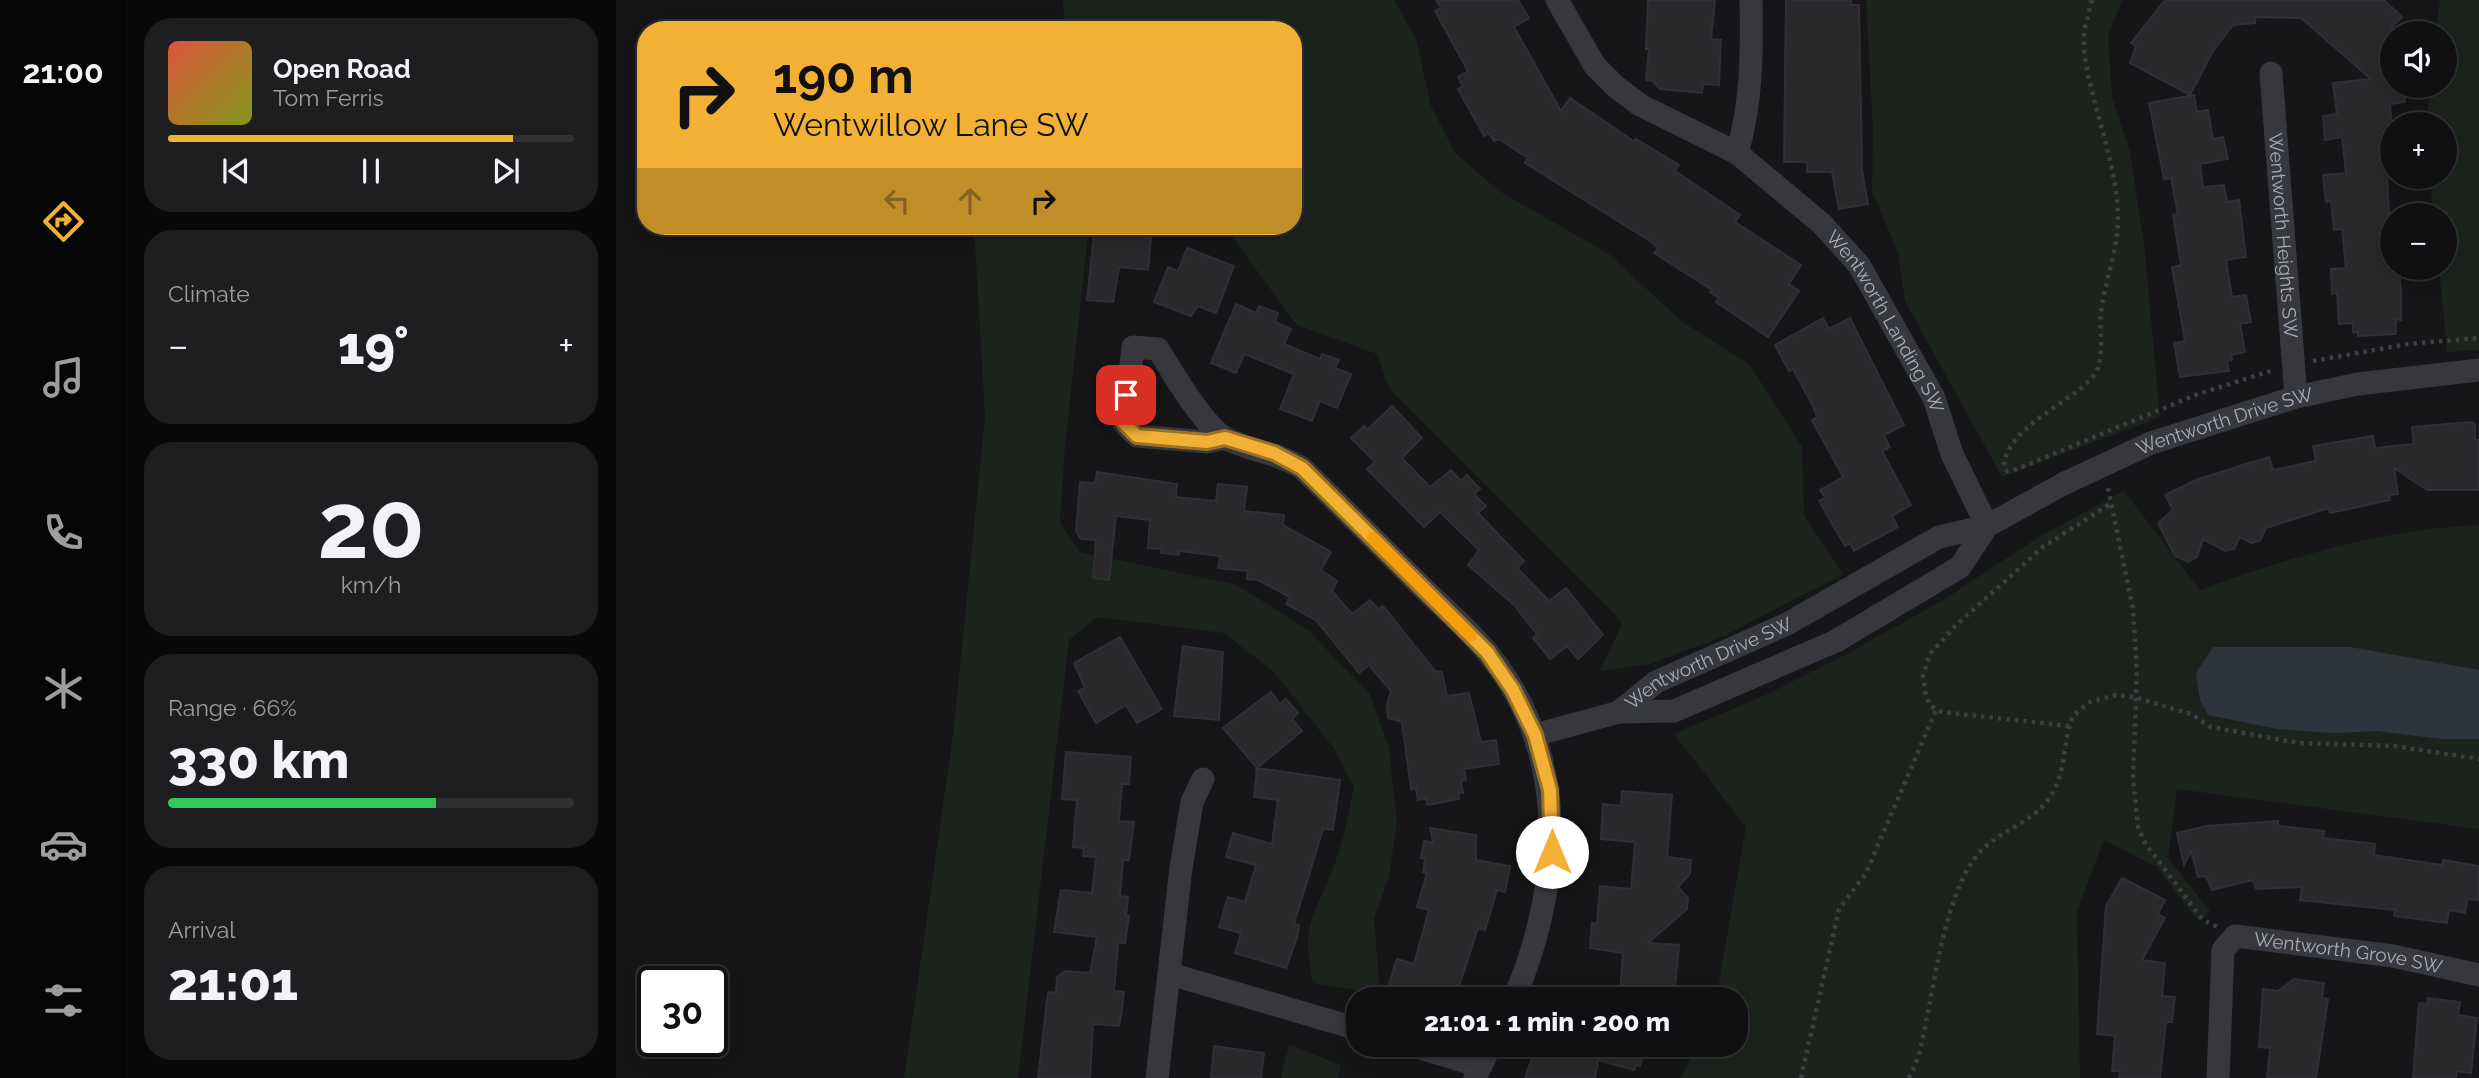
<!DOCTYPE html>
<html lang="en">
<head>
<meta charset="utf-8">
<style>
	:root { --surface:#101012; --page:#1e1e20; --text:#f1f3f6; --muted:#9c9d9f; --line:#303032; --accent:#f2b134 }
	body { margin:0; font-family:Raleway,sans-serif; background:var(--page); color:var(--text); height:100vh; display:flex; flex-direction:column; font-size:26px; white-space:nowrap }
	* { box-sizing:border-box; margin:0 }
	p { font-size:23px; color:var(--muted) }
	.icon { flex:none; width:38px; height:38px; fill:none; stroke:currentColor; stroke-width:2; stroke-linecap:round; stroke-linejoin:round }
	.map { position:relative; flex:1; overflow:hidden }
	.panel { display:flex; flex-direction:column; gap:18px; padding:18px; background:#09090a; width:490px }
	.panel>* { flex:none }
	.guide { position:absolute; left:21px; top:21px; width:665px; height:214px; border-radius:28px; box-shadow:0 4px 18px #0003,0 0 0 2px var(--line); background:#f2b134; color:#111; overflow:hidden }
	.tools { position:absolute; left:1764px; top:21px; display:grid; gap:14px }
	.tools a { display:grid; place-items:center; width:77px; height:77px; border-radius:50%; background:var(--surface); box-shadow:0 4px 18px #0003,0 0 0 2px var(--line); font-size:35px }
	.speed { position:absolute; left:21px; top:966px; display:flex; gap:14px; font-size:35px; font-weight:700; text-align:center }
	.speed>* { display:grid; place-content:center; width:91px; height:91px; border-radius:50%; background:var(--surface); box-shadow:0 4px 18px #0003,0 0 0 2px var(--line); line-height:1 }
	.speed .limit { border:4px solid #111; border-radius:10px; background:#fff; color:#111 }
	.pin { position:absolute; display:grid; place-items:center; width:60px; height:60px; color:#fff; margin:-30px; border-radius:14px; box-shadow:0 4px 10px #0006 }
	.me { position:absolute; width:77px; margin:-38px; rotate:0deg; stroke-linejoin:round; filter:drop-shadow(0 0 5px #0008) }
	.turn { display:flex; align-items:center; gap:24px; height:147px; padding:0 21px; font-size:32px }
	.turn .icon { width:91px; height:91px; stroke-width:2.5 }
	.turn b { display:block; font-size:49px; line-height:60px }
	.lanes { display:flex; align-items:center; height:66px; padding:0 21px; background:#0003; justify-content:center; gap:35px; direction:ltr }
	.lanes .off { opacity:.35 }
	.big { font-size:52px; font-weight:800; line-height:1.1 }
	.panel .tile { flex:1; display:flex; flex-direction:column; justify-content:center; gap:10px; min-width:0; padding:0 24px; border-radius:28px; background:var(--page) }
	.panel .dial { align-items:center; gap:0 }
	.dial b { font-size:91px; line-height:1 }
	.song { display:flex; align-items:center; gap:21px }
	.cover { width:84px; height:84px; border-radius:10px; background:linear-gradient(135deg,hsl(10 70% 55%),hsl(70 70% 35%)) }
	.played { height:7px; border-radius:4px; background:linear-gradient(90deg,var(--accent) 85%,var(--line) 85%) }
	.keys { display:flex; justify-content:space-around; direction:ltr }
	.heat { display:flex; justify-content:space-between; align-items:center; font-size:38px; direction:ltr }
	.charge { height:10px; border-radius:5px; background:linear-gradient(90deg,#34c759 66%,var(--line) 0) }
	.trip { position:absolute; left:730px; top:987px; width:402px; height:70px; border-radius:28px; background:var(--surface); box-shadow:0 4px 18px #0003,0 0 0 2px var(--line); font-weight:800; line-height:70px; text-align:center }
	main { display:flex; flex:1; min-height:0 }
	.tab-bar { display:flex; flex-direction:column; width:126px; justify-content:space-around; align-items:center; background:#060607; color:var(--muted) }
	.tab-bar .icon { width:49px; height:49px }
	.tab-bar .current { color:var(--accent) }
	.tab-bar b { font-size:32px; color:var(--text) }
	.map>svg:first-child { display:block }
	.green { fill:#1c231d }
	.water { fill:#2c353c }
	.building { fill:#29292c; stroke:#303034; stroke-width:2 }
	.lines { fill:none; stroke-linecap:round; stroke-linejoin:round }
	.path { stroke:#3d3f44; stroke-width:4.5; stroke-dasharray:3.5 5; stroke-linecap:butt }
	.minor { stroke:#37383d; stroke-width:23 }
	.route-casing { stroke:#9d7322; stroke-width:18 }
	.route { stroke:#f2b134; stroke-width:12 }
	.slow { stroke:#f59e0b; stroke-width:12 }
	.labels { text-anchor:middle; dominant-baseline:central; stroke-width:7; stroke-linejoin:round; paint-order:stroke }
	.street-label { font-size:19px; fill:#a8adb8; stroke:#111113 }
</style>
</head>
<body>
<main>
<nav class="tab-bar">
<b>21:00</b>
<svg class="icon current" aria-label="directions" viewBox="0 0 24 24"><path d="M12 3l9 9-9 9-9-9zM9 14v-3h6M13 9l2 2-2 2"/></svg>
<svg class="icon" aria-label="music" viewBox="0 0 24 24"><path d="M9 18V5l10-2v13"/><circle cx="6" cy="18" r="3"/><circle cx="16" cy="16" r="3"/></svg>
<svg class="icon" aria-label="phone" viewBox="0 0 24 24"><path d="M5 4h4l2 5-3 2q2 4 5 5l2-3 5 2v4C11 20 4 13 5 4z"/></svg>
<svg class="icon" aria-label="climate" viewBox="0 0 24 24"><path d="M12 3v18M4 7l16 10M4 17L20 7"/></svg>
<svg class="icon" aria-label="car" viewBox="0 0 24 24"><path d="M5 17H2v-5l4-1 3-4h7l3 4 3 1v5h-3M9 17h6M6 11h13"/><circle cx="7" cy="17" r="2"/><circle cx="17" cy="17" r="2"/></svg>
<svg class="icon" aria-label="filters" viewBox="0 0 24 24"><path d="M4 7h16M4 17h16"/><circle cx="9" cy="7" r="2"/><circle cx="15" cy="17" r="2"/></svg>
</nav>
<section class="panel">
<div class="tile">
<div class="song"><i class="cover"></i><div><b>Open Road</b><p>Tom Ferris</p></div></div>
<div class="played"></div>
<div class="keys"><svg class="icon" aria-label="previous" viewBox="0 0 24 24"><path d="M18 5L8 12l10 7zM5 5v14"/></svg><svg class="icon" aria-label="pause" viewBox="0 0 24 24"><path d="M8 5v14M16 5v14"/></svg><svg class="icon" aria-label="next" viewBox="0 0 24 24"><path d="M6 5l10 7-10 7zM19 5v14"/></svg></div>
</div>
<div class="tile"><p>Climate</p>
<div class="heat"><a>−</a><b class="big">19°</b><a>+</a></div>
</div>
<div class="tile dial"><b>20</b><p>km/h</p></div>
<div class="tile"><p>Range · 66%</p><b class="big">330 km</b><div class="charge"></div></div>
<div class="tile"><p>Arrival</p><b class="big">21:01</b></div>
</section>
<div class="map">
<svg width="1863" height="1078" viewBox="0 0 1863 1078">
	<rect width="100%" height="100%" fill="#161618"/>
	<path class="green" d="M447,0H778L800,39L815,106L839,153L883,191L993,254L1065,321L1134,365L1186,447L1188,516L1227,574L1108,636L1034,664L984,671L1006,624L997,612L773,388L761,354L681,325L608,226H677V30H449Z
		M1250,0H1506L1492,37L1496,97L1514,152L1528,243L1544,417L1386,477L1289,301L1282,252L1256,191L1257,131Z
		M1824,0H1863V350L1831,352L1823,268H1829V215H1817L1814,177H1829V124H1810L1815,86H1829V33H1820Z
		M358,226H473L449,446L444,523L464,552L621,585L692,630L753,693L773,747L781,824L773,877L758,918L764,994L697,983C683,918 701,916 720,860C729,837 732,811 738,787L719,750L658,672L608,633L481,617L453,640L402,1078H288L337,735L369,417Z
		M1508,491L1584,590C1674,557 1766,529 1863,525V829L1561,789L1552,858L1594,911L1582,922L1542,868L1488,840L1461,911L1464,1078H1064L1083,1045H1120V999H1100L1130,827L1058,734L1152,694L1240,649L1327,600L1423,537Z
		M673,1045L725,1065L722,1078H665Z"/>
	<path class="water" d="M1597,647H1734L1863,670V739H1825L1761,731L1717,733L1661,729L1592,715L1584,700L1580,673Z"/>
	<path class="building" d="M820,0H902L913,18L898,27L945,111L954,98L1019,142L1020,139L1063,165L1059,171L1124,215L1119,222L1185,265L1173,284L1183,291L1152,337L1100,302L1103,298L1094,292L1096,290L1038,253L1042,248L1034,241L909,163L912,158L883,139L878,141L873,133L868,136L842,89L847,86L842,77L852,71L819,11L825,8Z
		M1032,0H1099L1095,39L1105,40L1103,85L1087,84L1086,93L1044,89L1037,81L1030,80L1033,49H1030Z
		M1170,0H1235V5H1243L1246,170L1252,204L1223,209L1216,172H1191V162H1168Z
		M1549,0H1768L1786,17L1776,27V86H1787L1789,102L1774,104L1776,137L1773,141L1774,174L1771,178L1776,268H1783L1785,289V320L1780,319V334L1742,336V332H1737V323L1723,324L1721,293L1716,294L1715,269L1730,268L1726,229L1718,230L1715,201L1710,202L1707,175L1730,173L1726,137L1709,140L1707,116L1721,114L1717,83L1755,79L1685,18L1639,17V23L1617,25L1597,51L1574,95L1514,63L1520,46L1515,43Z
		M1578,95L1581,112L1592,110L1597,139L1607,137L1612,159L1584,164L1587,187L1608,185L1611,202L1623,200L1630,257L1610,260L1616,297L1630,295L1635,322L1624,324L1629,352L1615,355L1616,360L1611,361L1613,371L1564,377L1558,343L1569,341L1556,267L1565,265L1557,215L1562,214L1555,178L1548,179L1533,103Z
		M479,226H536L532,270L503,267L497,302L471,300Z
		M571,248L618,266L600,313L582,306L575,316L538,302L552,267L562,271Z
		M620,304L640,313L643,306L662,313L659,322L675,329L668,344L704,359L706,354L723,360L719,368L735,374L721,408L704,401L696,421L664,409L678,374L628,354L620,373L595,363Z
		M1207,318L1213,329L1234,318L1288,425L1268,435L1274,447L1266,451L1295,505L1276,516L1282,527L1238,551L1234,543L1229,546L1203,501L1209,498L1204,490L1227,477L1196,420L1201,417L1198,408L1177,369L1173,371L1159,345Z
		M776,406L806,438L786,458L814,487L835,470L845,481L851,475L864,489L858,494L870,506L862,513L908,561L901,568L933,601L950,588L987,635L962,659L951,646L934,659L917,638L921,634L898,605L852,565L863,550L824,512L808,527L751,469L759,462L735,438L748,426L751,430Z
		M1856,422L1859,424V440H1863V490H1811L1778,468L1782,494L1773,495L1774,500L1714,513L1713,508L1650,528L1644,541L1635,543L1624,537L1618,549L1609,551L1587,539L1581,557L1572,562L1559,556L1542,523L1557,510L1549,495L1580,480L1630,464L1653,457L1657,470L1700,461L1697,446L1757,436L1759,448L1798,444L1796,427Z
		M481,472L561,484L560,497L600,501L602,484L631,487L628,511L668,515L667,525L715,552L705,570L721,581L716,591L736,614L754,600L762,609L767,606L819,671L826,672L831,696L853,693L865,742L880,740L883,764L848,769L850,780L845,781L847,793H842L843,799L811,805L810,798L802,800L800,788L795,789L786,722L772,718L771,704L775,691L753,665L743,673L700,620L670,604L674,597L642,580L631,579L632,571L602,568L604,556L563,551V555L545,553L546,549L532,548L534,520L500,516L493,580L477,578L480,540L465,539L460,531L464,482L479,483Z
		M504,637L546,709L521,723L510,705L480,723L462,691L469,688L458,663Z
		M567,646L607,652L603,720L558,716Z
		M655,692L664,704L670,699L682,713L676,719L686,731L641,768L724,780L717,830L707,829L678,924L683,925L681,938L670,968L619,953L625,933L603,927L612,897L629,902L640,865L610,857L617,833L656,844L662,800L638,797L641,768L607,728Z
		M450,752L515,757L513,784H506L503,821L518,822L513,860H507L504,896L512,897L510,916H513L509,943L502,942L498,991L508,992L505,1017L503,1026L477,1024L474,1078H422L432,992L440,993L441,977L449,971L474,973L481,937L438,932L445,890L476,893L480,857L467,856L468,848L457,847L461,800L446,799Z
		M1006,791L1056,795L1051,857L1075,860L1074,874L1062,887L1072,898L1071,909L1032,943L1063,945L1058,997L1004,992L1007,953L974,948L976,923L981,924L984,886L1015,889L1019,842L985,839L987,804L1005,806Z
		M1662,821V826L1708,831L1707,838L1759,844L1758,855L1826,865L1827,860L1863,866V900L1851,899L1849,913L1833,910L1831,923L1778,916L1779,910L1684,900L1686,887L1640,889L1637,880L1596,890L1590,876L1582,877L1575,851L1568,865L1561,833L1591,826Z
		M814,828L860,835V860L894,866L889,892L881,890L869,930L862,928L839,999H780L771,990L781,959L798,964L813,910L801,907L811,873L807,872L809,859L805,858L808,841L817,843Z
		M1506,878L1549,900L1542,914L1549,918L1526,960L1549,963L1546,996L1559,997L1556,1022H1550L1544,1078H1503L1504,1071H1496L1499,1036L1481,1034L1490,906Z
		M1678,979L1708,983L1706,998L1712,999L1700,1078H1651L1654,1048L1643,1047L1647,989L1662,991Z
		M1812,998L1844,1002L1842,1015L1861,1018L1855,1073L1841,1071L1840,1078H1797L1803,1003L1811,1004Z
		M938,1045H1030L1024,1066L1020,1065L1018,1070L982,1060L979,1078H909L918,1053L934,1059Z
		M598,1046L648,1053L645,1078H595Z"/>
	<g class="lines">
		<path class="path" d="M1476,0L1468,31V50C1475,106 1501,161 1502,218C1502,251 1489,279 1485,312C1483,329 1488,354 1481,370C1468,399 1388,424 1388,468L1391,471L1401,469L1582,394L1658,370
			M1697,361L1792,344L1863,338
			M1492,488L1517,609L1521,671L1517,778L1522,827L1529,843L1586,919L1601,927
			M1453,726L1326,712L1315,706L1310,696L1307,676L1314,654L1339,626L1427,547L1494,504
			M1185,1078L1223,909L1250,873L1320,710
			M1293,1078C1306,1052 1306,1039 1312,1012C1321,966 1328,917 1349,874C1371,830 1406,832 1431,801C1452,775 1445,744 1457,716L1474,702L1500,695L1518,697L1575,714L1595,727L1683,743L1778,746L1863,759"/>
		<g class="minor">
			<path id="s1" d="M941,0L979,66L999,86L1024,105L1121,153L1206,224L1243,265L1318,398L1336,454L1371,526"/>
			<path id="s2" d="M1655,73L1680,397"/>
			<path d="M1121,153C1136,102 1136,53 1135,0"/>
			<path d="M609,438L591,442L521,436L508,423L517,347L542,349C556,372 588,427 611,439C635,451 663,453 686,468C727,508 767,548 807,588C829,609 852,629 871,652C955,754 946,885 898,999"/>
			<path id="s3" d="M1003,712L1040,682L1171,624L1323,537L1371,526L1447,484L1535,443L1680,397L1742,384L1863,370"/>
			<path d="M919,735L1003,712L1058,711L1220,641L1344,567L1371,526"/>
			<path d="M554,974L742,1029"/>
			<path d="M794,1045L864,1066"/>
			<path d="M541,1078L565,868L576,802L587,779"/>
			<path d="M859,1078L875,1045"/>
			<path id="s4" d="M1602,1078L1607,950L1619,936L1777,956L1863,975"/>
		</g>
	</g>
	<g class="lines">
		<defs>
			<path id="route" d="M510,395L508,423L521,436L591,442L609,438L658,453L686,468L871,652L897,690L919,735L934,790L936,852"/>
		</defs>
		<use href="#route" class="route-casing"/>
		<use href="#route" class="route"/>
		<path class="slow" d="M757,538L855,636"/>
	</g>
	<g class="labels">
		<g class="street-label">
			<text stroke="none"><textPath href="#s2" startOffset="163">Wentworth Heights SW</textPath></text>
			<text stroke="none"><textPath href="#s1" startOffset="472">Wentworth Landing SW</textPath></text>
			<text stroke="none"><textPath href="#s3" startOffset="676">Wentworth Drive SW</textPath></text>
			<text stroke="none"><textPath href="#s3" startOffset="103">Wentworth Drive SW</textPath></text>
			<text stroke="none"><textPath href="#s4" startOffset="261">Wentworth Grove SW</textPath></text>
		</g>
	</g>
</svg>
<div class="tools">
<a><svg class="icon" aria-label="sound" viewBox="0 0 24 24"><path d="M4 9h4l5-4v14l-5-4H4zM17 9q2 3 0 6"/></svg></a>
<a>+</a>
<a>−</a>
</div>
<div class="speed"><div class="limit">30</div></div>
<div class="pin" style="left:510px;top:395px;background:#d93025"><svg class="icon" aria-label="arrive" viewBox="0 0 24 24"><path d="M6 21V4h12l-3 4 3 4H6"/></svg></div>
<svg class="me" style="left:936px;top:852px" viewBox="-20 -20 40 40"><circle r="19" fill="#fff"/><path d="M0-13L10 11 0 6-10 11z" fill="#f2b134"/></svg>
<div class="trip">21:01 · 1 min · 200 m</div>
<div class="guide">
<div class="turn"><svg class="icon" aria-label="right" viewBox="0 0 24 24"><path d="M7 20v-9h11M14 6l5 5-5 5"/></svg><div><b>190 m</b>Wentwillow Lane SW</div></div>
<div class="lanes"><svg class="icon off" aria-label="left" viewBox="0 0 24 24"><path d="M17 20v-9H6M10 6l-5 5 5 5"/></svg><svg class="icon off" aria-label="ahead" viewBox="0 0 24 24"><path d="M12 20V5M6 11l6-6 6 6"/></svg><svg class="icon" aria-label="right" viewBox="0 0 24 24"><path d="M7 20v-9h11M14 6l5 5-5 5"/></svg></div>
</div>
</div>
</main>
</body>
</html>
